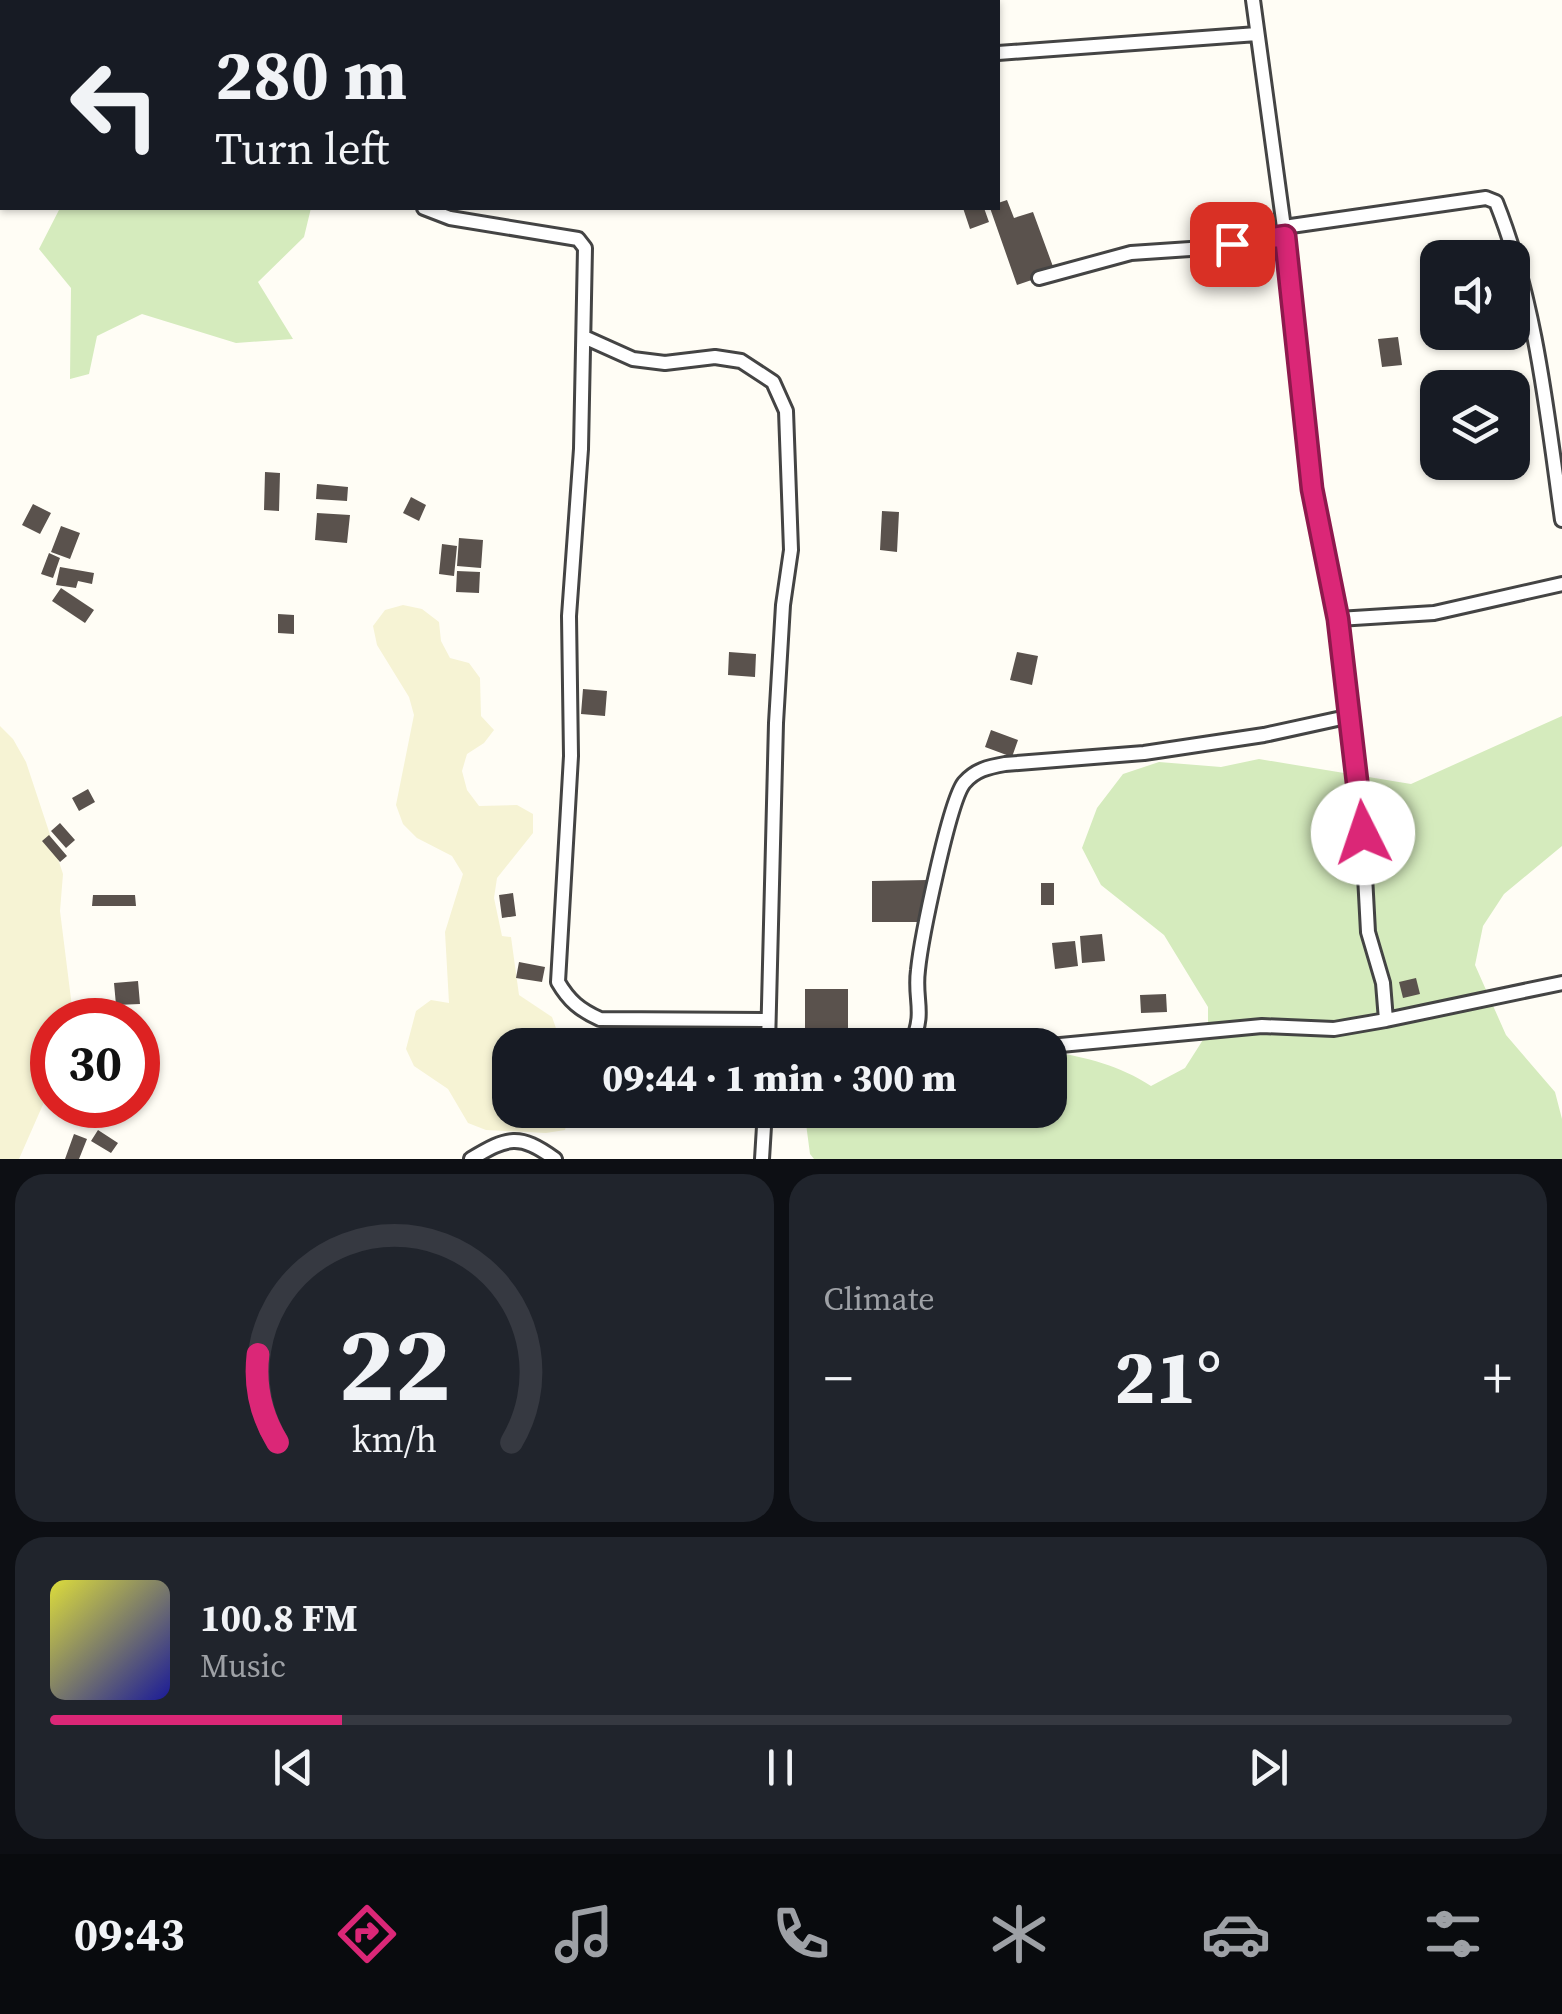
<!DOCTYPE html>
<html lang="en">
<head>
<meta charset="utf-8">
<style>
	:root { --surface:#171b24; --page:#20242c; --text:#f1f3f6; --muted:#9ea1a6; --line:#363941; --accent:#db2777 }
	body { margin:0; font-family:"Source Serif 4",serif; background:var(--page); color:var(--text); height:100vh; display:flex; flex-direction:column; font-size:38px; white-space:nowrap }
	* { box-sizing:border-box; margin:0 }
	p { font-size:32px; color:var(--muted) }
	.icon { flex:none; width:55px; height:55px; fill:none; stroke:currentColor; stroke-width:2; stroke-linecap:round; stroke-linejoin:round }
	.map { position:relative; height:1159px; overflow:hidden }
	.drawer { display:flex; flex-direction:column; gap:15px; padding:15px; background:#0d0f14; flex:1 }
	.drawer>* { flex:none }
	.hud { position:absolute; left:0px; top:0px; width:1000px; height:210px; box-shadow:0 2px 8px #0004; background:#171b24; color:var(--text); overflow:hidden }
	.controls { position:absolute; left:1420px; top:240px; display:grid; gap:20px }
	.controls a { display:grid; place-items:center; width:110px; height:110px; border-radius:20px; background:var(--surface); box-shadow:0 2px 8px #0004; font-size:50px }
	.speed { position:absolute; left:30px; top:998px; display:flex; gap:20px; font-size:50px; font-weight:700; text-align:center }
	.speed>* { display:grid; place-content:center; width:130px; height:130px; border-radius:50%; background:var(--surface); box-shadow:0 2px 8px #0004; line-height:1 }
	.speed .limit { border:15px solid #d22; background:#fff; color:#111 }
	.pin { position:absolute; display:grid; place-items:center; width:85px; height:85px; color:#fff; margin:-42px; border-radius:20px; box-shadow:0 5px 15px #0006 }
	.me { position:absolute; width:110px; margin:-55px; rotate:356deg; stroke-linejoin:round; filter:drop-shadow(0 0 8px #0008) }
	.turn { display:flex; align-items:center; gap:35px; height:210px; padding:0 50px; font-size:45px }
	.turn .icon { width:130px; height:130px; stroke-width:2.5 }
	.turn b { display:block; font-size:70px; line-height:85px }
	.big { font-size:75px; font-weight:800; line-height:1.1 }
	.drawer .widget { flex:1; display:flex; flex-direction:column; justify-content:center; gap:15px; min-width:0; padding:0 35px; border-radius:30px; background:var(--page) }
	.drawer .dial { align-items:center; gap:0 }
	.dial svg { height:260px; overflow:visible; fill:none; stroke:var(--line); stroke-width:7; stroke-linecap:round; text-anchor:middle }
	.dial text { fill:var(--text); stroke:none }
	.song { display:flex; align-items:center; gap:30px }
	.cover { width:120px; height:120px; border-radius:15px; background:linear-gradient(135deg,hsl(60 70% 55%),hsl(240 70% 35%)) }
	.played { height:10px; border-radius:5px; background:linear-gradient(90deg,var(--accent) 20%,var(--line) 20%) }
	.keys { display:flex; justify-content:space-around; direction:ltr }
	.heat { display:flex; justify-content:space-between; align-items:center; font-size:55px; direction:ltr }
	.drawer .tiles { flex:1; display:grid; gap:15px; grid-template-columns:1fr 1fr }
	.widget:last-child { grid-column:span 2 }
	.trip { position:absolute; left:492px; top:1028px; width:575px; height:100px; border-radius:30px; background:var(--surface); box-shadow:0 2px 8px #0004; font-weight:800; line-height:100px; text-align:center }
	.menu { display:flex; height:160px; justify-content:space-around; align-items:center; background:#090b0e; color:var(--muted) }
	.menu .icon { width:70px; height:70px }
	.menu .selected { color:var(--accent) }
	.menu b { font-size:45px; color:var(--text) }
	.map>svg:first-child { display:block }
	.farmland { fill:#f6f3d4 }
	.green { fill:#d5ebbd }
	.building { fill:#5a524d }
	.lines { fill:none; stroke-linecap:round; stroke-linejoin:round }
	.minor-casing { stroke:#444; stroke-width:18 }
	.minor { stroke:#fff; stroke-width:12 }
	.route-casing { stroke:#8e194d; stroke-width:25 }
	.route { stroke:#db2777; stroke-width:18 }
</style>
</head>
<body>
<div class="map">
<svg width="1562" height="1159" viewBox="0 0 1562 1159">
	<rect width="100%" height="100%" fill="#fffdf5"/>
	<path class="farmland" d="M403,605L422,609L439,622L441,641L450,658L469,663L480,678L481,716L494,730L484,743L467,754L462,771L467,790L479,806L517,805L533,814V833L497,878L494,898L502,936L511,937L519,995L552,1017L562,1045H510V1110H571L565,1130L546,1133L486,1130L468,1123L448,1089L414,1066L406,1049L416,1011L431,1000L449,1003L445,932L463,874L452,856L417,838L403,824L396,805L414,715L409,697L377,645L373,626L385,610Z
		M0,726L13,739L26,762L63,874L60,911L72,1007L69,1020H52V1084L19,1159H0Z"/>
	<path class="green" d="M60,208H311L304,237L258,282L293,339L236,343L142,314L97,336L89,374L70,379L71,288L39,249Z
		M1562,716V846L1504,894L1483,926L1475,965L1506,1035L1555,1092L1562,1119V1159H814L810,1154L805,1116L809,1110H1050V1051C1087,1058 1119,1065 1151,1086L1185,1068L1208,1032V1007L1164,935L1101,885L1082,848L1097,808L1123,774L1159,762L1221,767L1259,759L1411,784Z"/>
	<path class="building" d="M1007,200L1014,218L1033,212L1055,272L1017,285L990,208H998V203Z
		M963,208H984L989,222L970,229Z
		M1398,337L1402,365L1382,367L1378,339Z
		M265,472L280,473L279,511L264,510Z
		M317,484L348,487L347,501L316,499Z
		M411,497L426,505L419,521L403,513Z
		M33,504L51,513L40,534L22,525Z
		M882,511L899,512L897,552L880,550Z
		M317,513L350,515L347,543L315,540Z
		M61,526L80,533L70,559L51,552Z
		M459,538L483,540L481,568L457,566Z
		M442,544L457,546L454,576L439,574Z
		M49,553L60,558L53,578L41,574Z
		M60,567L94,573L92,584L78,581L76,588L56,585Z
		M457,571L480,572L479,593L456,592Z
		M61,588L94,610L85,623L52,601Z
		M278,614L294,615V634L278,633Z
		M729,652L756,654L755,677L728,675Z
		M1017,652L1038,656L1032,685L1010,680Z
		M583,689L607,691L605,716L581,714Z
		M991,730L1018,740L1012,757L985,747Z
		M88,789L95,802L79,811L72,798Z
		M60,823L75,840L66,848L51,831Z
		M49,835L67,856L60,862L42,841Z
		M928,880L929,922H872V881Z
		M1041,883H1054V905H1041Z
		M513,893L516,916L502,918L499,895Z
		M93,895H135L136,906H92Z
		M1102,934L1105,961L1082,963L1080,936Z
		M1075,941L1078,966L1055,969L1052,943Z
		M519,962L545,967L542,982L516,978Z
		M1416,978L1420,994L1403,998L1399,982Z
		M138,981L140,1004L116,1005L114,983Z
		M805,989H848V1035L805,1034Z
		M1166,994L1167,1012L1141,1013L1140,995Z
		M661,1032L690,1035L689,1045H659Z
		M98,1130L118,1143L111,1153L91,1141Z
		M74,1134L87,1139L79,1159H65Z"/>
	<g class="lines">
		<defs>
			<path id="minor" d="M998,53L1257,34
				M424,208L450,218L578,239L585,248L581,449L569,616L571,756L558,982C569,1001 580,1010 600,1019L768,1020
				M1284,227L1486,198L1496,202C1536,302 1547,413 1562,520
				M1039,278L1131,253L1205,248L1285,235
				M584,337L633,359L665,363L715,357L741,361L773,382L786,411L791,550L783,605L776,723L768,1045
				M1338,619L1434,613L1562,584
				M1386,1020L1562,983
				M911,1045C926,1011 914,1001 918,970C921,940 949,802 964,783C975,770 988,767 1005,764L1144,753L1264,735L1351,716
				M1050,1046L1262,1026L1334,1029L1386,1020L1383,983L1368,932L1361,800L1338,619L1312,489L1285,235L1253,0
				M471,1159C508,1137 519,1133 555,1159
				M762,1159L765,1110"/>
		</defs>
		<use href="#minor" class="minor-casing"/>
		<use href="#minor" class="minor"/>
	</g>
	<g class="lines">
		<defs>
			<path id="route" d="M1232,244L1285,236L1312,489L1338,619L1363,833"/>
		</defs>
		<use href="#route" class="route-casing"/>
		<use href="#route" class="route"/>
	</g>
</svg>
<div class="controls">
<a><svg class="icon" aria-label="sound" viewBox="0 0 24 24"><path d="M4 9h4l5-4v14l-5-4H4zM17 9q2 3 0 6"/></svg></a>
<a><svg class="icon" aria-label="layers" viewBox="0 0 24 24"><path d="M12 4l9 5-9 5-9-5zM3 14l9 5 9-5"/></svg></a>
</div>
<div class="speed"><div class="limit">30</div></div>
<div class="pin" style="left:1232px;top:244px;background:#d93025"><svg class="icon" aria-label="arrive" viewBox="0 0 24 24"><path d="M6 21V4h12l-3 4 3 4H6"/></svg></div>
<svg class="me" style="left:1363px;top:833px" viewBox="-20 -20 40 40"><circle r="19" fill="#fff"/><path d="M0-13L10 11 0 6-10 11z" fill="#db2777"/></svg>
<div class="trip">09:44 · 1 min · 300 m</div>
<div class="hud">
<div class="turn"><svg class="icon" aria-label="left" viewBox="0 0 24 24"><path d="M17 20v-9H6M10 6l-5 5 5 5"/></svg><div><b>280 m</b>Turn left</div></div>
</div>
</div>
<section class="drawer">
<div class="tiles">
<div class="widget dial"><svg viewBox="0 0 100 80">
<path d="M14 69A42 42 0 1 1 86 69"/>
<path d="M14 69A42 42 0 0 1 8 42" stroke="#db2777"/>
<text x="50" y="56" font-size="32" font-weight="700">22</text>
<text x="50" y="72" font-size="11">km/h</text>
</svg></div>
<div class="widget"><p>Climate</p>
<div class="heat"><a>−</a><b class="big">21°</b><a>+</a></div>
</div>
<div class="widget">
<div class="song"><i class="cover"></i><div><b>100.8 FM</b><p>Music</p></div></div>
<div class="played"></div>
<div class="keys"><svg class="icon" aria-label="previous" viewBox="0 0 24 24"><path d="M18 5L8 12l10 7zM5 5v14"/></svg><svg class="icon" aria-label="pause" viewBox="0 0 24 24"><path d="M8 5v14M16 5v14"/></svg><svg class="icon" aria-label="next" viewBox="0 0 24 24"><path d="M6 5l10 7-10 7zM19 5v14"/></svg></div>
</div>
</div>
</section>
<nav class="menu">
<b>09:43</b>
<svg class="icon selected" aria-label="directions" viewBox="0 0 24 24"><path d="M12 3l9 9-9 9-9-9zM9 14v-3h6M13 9l2 2-2 2"/></svg>
<svg class="icon" aria-label="music" viewBox="0 0 24 24"><path d="M9 18V5l10-2v13"/><circle cx="6" cy="18" r="3"/><circle cx="16" cy="16" r="3"/></svg>
<svg class="icon" aria-label="phone" viewBox="0 0 24 24"><path d="M5 4h4l2 5-3 2q2 4 5 5l2-3 5 2v4C11 20 4 13 5 4z"/></svg>
<svg class="icon" aria-label="climate" viewBox="0 0 24 24"><path d="M12 3v18M4 7l16 10M4 17L20 7"/></svg>
<svg class="icon" aria-label="car" viewBox="0 0 24 24"><path d="M5 17H2v-5l4-1 3-4h7l3 4 3 1v5h-3M9 17h6M6 11h13"/><circle cx="7" cy="17" r="2"/><circle cx="17" cy="17" r="2"/></svg>
<svg class="icon" aria-label="filters" viewBox="0 0 24 24"><path d="M4 7h16M4 17h16"/><circle cx="9" cy="7" r="2"/><circle cx="15" cy="17" r="2"/></svg>
</nav>
</body>
</html>
